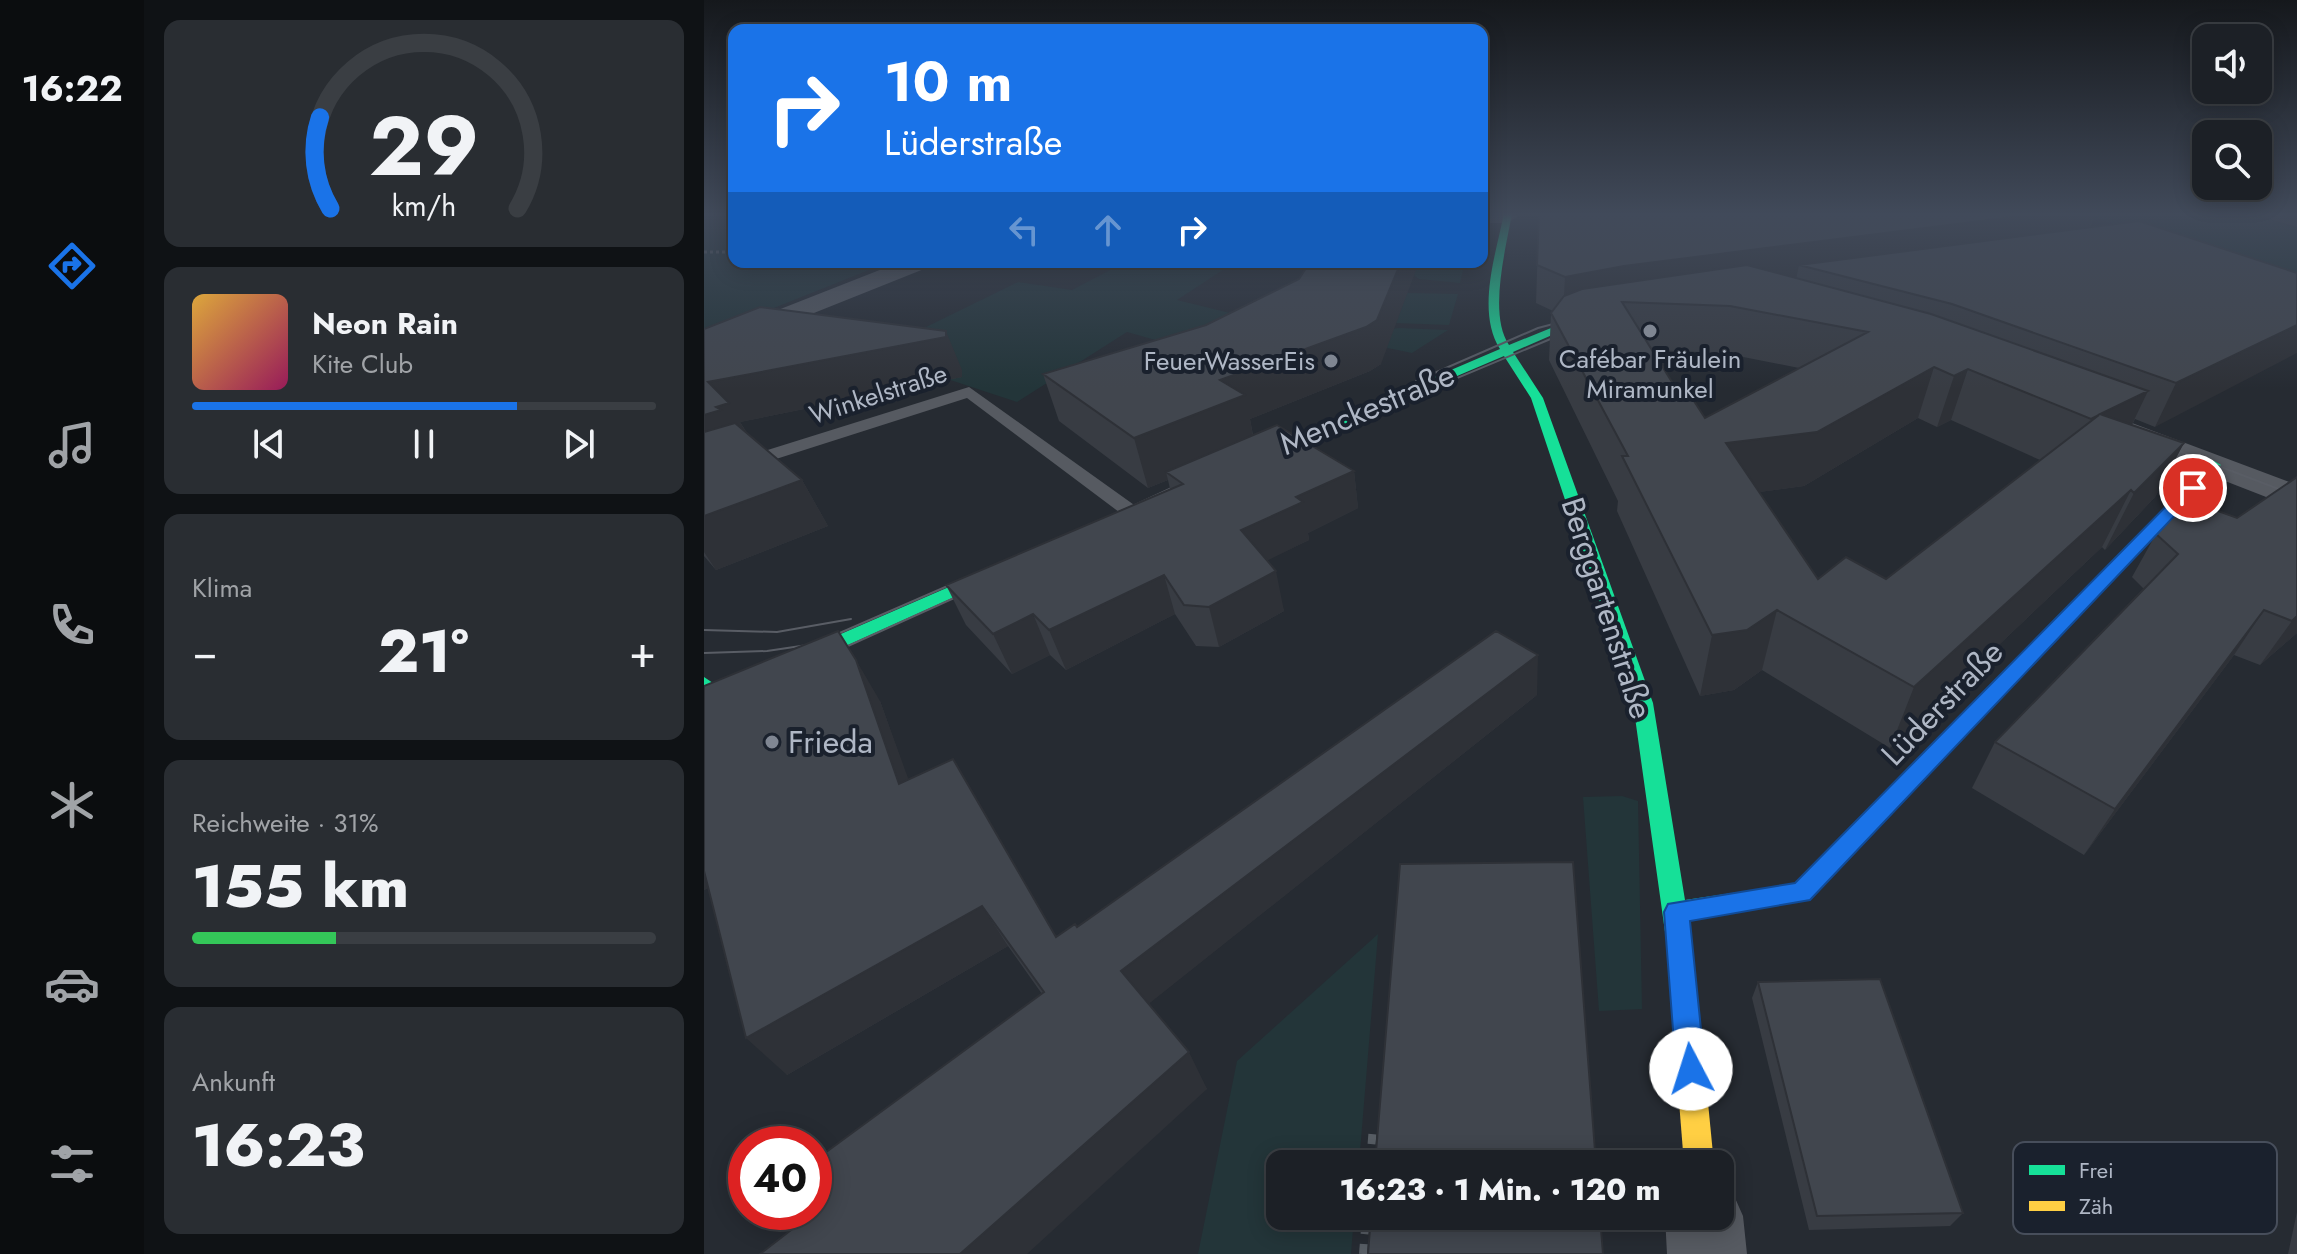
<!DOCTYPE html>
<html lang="de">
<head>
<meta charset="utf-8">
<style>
	:root { --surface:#1c2026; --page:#292d32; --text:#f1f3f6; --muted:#a0a3a7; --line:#3a3e43; --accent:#1a73e8 }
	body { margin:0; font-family:Jost,sans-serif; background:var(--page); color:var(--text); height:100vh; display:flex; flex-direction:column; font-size:30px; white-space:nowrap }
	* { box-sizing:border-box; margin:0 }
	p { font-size:26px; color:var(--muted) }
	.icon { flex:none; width:44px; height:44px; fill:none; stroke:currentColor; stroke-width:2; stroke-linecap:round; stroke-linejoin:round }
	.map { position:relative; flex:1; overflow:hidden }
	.details { display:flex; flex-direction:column; gap:20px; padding:20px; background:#0f1215; width:560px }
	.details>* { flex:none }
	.banner { position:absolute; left:24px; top:24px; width:760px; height:244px; border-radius:16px; box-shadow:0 4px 20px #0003,0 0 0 2px var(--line); background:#1a73e8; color:#fff; overflow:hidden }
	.buttons { position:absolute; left:1488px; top:24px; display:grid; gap:16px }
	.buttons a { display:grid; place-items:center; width:80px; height:80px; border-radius:16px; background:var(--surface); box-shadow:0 4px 20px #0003,0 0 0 2px var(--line); font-size:40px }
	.speed { position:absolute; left:24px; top:1126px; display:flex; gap:16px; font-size:40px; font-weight:700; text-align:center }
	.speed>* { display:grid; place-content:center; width:104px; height:104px; border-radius:50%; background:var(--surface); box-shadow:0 4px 20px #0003,0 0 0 2px var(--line); line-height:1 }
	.speed .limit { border:12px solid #d22; background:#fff; color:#111 }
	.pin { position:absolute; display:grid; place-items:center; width:68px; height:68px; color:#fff; margin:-34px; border:4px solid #fff; border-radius:50%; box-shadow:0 2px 8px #0007 }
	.me { position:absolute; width:88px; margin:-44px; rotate:355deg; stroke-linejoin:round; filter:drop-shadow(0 0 6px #0008) }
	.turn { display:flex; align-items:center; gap:28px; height:168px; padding:0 24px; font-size:36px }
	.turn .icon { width:104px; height:104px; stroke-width:2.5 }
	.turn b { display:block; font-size:56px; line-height:68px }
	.lanes { display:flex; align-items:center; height:76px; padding:0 24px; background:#0003; justify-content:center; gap:40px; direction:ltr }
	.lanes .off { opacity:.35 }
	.big { font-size:60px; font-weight:800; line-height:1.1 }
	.details .tile { flex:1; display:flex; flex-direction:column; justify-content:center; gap:12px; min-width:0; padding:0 28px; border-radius:16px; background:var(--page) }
	.details .dial { align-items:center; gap:0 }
	.dial svg { height:208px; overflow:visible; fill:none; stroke:var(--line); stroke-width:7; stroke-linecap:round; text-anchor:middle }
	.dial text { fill:var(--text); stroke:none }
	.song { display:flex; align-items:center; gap:24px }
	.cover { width:96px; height:96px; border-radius:12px; background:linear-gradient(135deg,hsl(40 70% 55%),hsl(330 70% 35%)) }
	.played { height:8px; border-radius:4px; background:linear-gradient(90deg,var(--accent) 70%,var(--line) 70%) }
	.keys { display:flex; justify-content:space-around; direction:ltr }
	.heat { display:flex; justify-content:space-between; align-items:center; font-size:44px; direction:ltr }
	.charge { height:12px; border-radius:6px; background:linear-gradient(90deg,#34c759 31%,var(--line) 0) }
	.trip { position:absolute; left:562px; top:1150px; width:468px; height:80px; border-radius:16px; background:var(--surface); box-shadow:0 4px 20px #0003,0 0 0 2px var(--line); font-weight:800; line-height:80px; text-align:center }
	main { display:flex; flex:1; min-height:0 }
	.menu { display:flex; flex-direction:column; width:144px; justify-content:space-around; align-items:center; background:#0b0d0f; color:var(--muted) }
	.menu .icon { width:56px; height:56px }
	.menu .current { color:var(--accent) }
	.menu b { font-size:36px; color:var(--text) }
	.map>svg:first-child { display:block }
	.green { fill:#233539 }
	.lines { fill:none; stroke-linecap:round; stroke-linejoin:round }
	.path-far1 { stroke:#575d64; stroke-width:3; stroke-dasharray:3 3; stroke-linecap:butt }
	.path { stroke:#575d64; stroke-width:8; stroke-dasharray:10 10; stroke-linecap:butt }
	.lane { fill:#565a61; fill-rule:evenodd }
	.street { fill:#565a61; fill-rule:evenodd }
	.fast { fill:#16e098; fill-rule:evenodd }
	.slow { fill:#ffcf43; fill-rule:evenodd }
	.tram { stroke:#595d65; stroke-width:2 }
	.wall { fill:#383c43; fill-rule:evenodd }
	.shaded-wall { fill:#2e3137 }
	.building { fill:#41464e; stroke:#2e3137; stroke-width:2; fill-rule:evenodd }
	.route { fill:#1a73e8; stroke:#114b97; stroke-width:2 }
	.poi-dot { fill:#7f8692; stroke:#1a212d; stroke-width:3 }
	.labels { text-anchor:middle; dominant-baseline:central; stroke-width:8; stroke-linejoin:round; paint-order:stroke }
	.far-poi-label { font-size:26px; fill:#afb7c5; stroke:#1a212d }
	.far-street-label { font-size:26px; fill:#afb7c5; stroke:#1a212d }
	.street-label { font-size:32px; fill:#afb7c5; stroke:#1a212d }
	.poi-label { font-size:32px; fill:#afb7c5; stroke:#1a212d; text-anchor:start }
	.key { fill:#1a212d; stroke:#474e5b; stroke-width:2 }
	.key-label { font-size:22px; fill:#afb7c5 }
</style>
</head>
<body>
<main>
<nav class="menu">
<b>16:22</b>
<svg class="icon current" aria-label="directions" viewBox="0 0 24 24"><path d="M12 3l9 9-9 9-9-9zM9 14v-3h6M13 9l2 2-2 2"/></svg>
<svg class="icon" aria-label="music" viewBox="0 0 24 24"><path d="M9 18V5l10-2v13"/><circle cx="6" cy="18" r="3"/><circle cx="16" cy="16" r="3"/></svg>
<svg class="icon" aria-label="phone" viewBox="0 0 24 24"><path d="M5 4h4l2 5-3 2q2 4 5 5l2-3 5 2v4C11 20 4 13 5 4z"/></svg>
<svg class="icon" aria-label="climate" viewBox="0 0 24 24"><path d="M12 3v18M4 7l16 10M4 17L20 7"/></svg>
<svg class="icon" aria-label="car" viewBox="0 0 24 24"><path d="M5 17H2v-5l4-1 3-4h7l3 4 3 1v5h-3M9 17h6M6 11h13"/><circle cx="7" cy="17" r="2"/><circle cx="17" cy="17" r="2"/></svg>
<svg class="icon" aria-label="filters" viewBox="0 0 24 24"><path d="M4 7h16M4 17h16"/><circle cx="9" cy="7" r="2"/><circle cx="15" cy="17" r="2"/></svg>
</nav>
<section class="details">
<div class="tile dial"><svg viewBox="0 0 100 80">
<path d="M14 69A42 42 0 1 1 86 69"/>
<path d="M14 69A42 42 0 0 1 10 34" stroke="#1a73e8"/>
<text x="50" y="56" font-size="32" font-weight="700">29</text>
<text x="50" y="72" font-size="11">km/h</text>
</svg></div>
<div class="tile">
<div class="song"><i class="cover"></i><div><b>Neon Rain</b><p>Kite Club</p></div></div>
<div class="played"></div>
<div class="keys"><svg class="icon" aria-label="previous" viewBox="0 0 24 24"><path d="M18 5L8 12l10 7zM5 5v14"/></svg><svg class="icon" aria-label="pause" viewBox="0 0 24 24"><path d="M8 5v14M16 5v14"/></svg><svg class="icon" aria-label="next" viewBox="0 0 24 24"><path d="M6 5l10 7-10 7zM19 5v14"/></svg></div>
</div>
<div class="tile"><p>Klima</p>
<div class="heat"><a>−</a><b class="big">21°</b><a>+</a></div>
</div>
<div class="tile"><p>Reichweite · 31%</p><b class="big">155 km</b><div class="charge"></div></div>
<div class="tile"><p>Ankunft</p><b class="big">16:23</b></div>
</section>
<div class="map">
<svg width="1593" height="1254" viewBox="0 0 1593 1254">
	<rect width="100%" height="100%" fill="#262b32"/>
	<path class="green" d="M1378,213H1543L1593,228V287Z
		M0,214L30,216V262H185L0,336Z
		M414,262H531L473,300L587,328L526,361L423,332L313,402L213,369L175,350L314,282L368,290L408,269Z
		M559,262H624L727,270L760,266L756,283L715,279L704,271Z
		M703,293L754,294L745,325L692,323Z
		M695,328L744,330L708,353L615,334H649Z
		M918,796L934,801L938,1009L895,1011L879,797Z
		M674,934L655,1164H576V1216H650L647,1254H494L533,1061Z"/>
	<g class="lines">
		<path class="path-far1" d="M0,252H30"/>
		<path class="path" d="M666,1164L669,1126
			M659,1254L662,1216"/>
		<path class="lane" d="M265,387L433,507L436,511L433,515H419L263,398L0,482V470Z"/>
		<path class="street" d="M778,213H811L813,217L803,223H778Z
			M196,262H229L225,267L0,357V339Z
			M1420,420L1593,485V509L1408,437L1404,430L1408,423Z
			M1016,1184L1027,1189L1039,1216L1043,1254H963L961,1216H1016Z"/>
		<path class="fast" d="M800,213H808C802,249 784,314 805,345L847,328L906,314L911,317L855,332L809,352L839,398L949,703L981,900L1090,884L1505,462L1510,461L1517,465L1106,900L985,921L988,939L984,947L975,950L966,947L962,939L929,703L827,398L800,356L544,465H534L532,462L796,349C772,311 792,254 800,213Z
			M300,563L306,564L308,568L306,572L20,701L13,703L0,695V677L15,687Z"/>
		<path class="slow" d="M975,928L984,931L988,939L1010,1164H980L962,939L966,931Z"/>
		<path class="tram" d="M712,381L834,328L868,319
			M1457,444L1593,496
			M581,450L868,330
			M431,505L485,480
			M0,630L73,632L147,619
			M115,642L262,578
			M0,653L63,651L117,643
			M124,655L270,589"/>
	</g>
	<path class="wall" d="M835,213H1391L1386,228L1593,273L1451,427L1431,419L1428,425L1480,443L1451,497L1401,550L1398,547L1186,748L1058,670L1030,690L996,696L913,511L914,501L845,360L847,313L849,311L832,303ZM947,350L1019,353L1095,368L1001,418L978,398ZM1214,418L1233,427L1247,420L1336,460L1182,579H1114L1055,492L1100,486Z
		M1545,213H1593V227Z
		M254,262H396L395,263L256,267Z
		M0,329L258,370V377L36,422L43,433L98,480L124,526L12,570L0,556Z
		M677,364L666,371L546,419L549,435L650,471L654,508L604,533L605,540L563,560L580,611L515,647L492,646L471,614L362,670L346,655L308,674L262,625L242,585L466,489L464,480L444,488L355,421L339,374Z
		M1593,477V633L1556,665L1530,655L1380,855L1268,788L1291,742L1440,589L1428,577L1452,534L1533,518Z
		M0,686L176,701L204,780L352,937L833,695L445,1003L503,1089L91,1227L338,994L304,946L83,1075L4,888L0,890Z
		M1054,982L1259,1213L1246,1226L1105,1230L1048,998Z
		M1593,1212V1254H1584Z"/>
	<path class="shaded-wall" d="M1340,213H1391L1380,240L1095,265L1092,280L918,302L859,316L861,277L920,266Z
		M697,262H715L677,364L666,371L546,419L550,443L462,472L464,480L444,488L430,438L516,380Z
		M1593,325V353L1451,427L1472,383Z
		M242,331L258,370V377L36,422L50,446L0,467V415L4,382Z
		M1230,367L1214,418L1100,486L1012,498L1022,443Z
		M1264,369L1247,420L1233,427L1250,376Z
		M1444,391L1419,443L1396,414Z
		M1480,443L1451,497L1401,550L1430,493Z
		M650,471L654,508L604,533L605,540L546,569L537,530L592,497Z
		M98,480L124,526L12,570L0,552V516Z
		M1427,490L1398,547L1186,748L1210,687Z
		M572,571L580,611L515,647L505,607Z
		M460,575L471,614L362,670L345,630Z
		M1073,610L1058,670L1030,690L996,696L1008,635Z
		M1560,610L1530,655L1380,855L1411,809Z
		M329,614L346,655L308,674L289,634Z
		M1593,616V633L1556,665L1588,621Z
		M834,655L833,695L437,1010L417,971Z
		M152,660L176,701L221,825L195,784Z
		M0,846L28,876L0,890Z
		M278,906L304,946L83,1075L42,1038Z
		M485,1052L503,1089L323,1254H256Z"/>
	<path class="building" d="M835,213H1340L920,266L861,277L833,265Z
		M1435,221L1593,273V325L1472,383L1248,304L1095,265Z
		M606,262H697L673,320L662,327L516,380L541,395L430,438L339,374L502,325L595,279Z
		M1043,265L1227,314L1444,391L1396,414L1480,443L1430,493L1427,490L1210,687L1073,610L1043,630L1008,635L918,456H924L847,313L860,296L878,289ZM918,302L1026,306L1164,332L1001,418L988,398H978ZM1230,367L1250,376L1264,369L1387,419L1395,415L1182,579L1142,557L1114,579L1022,443L1113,432Z
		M56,307L242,331V337L4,382L25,403L12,407L17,410L0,415V329Z
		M31,423L98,480L0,516V432Z
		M573,425L650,471L592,497L599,502L537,530L572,571L505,607L480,605L460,575L345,630L329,614L289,634L242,585L479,484L462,472Z
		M1593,477V616L1588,621L1560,610L1411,809L1291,742L1474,554L1452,534L1484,500L1533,518Z
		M134,631L152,660L195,784L249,759L352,937L371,924L373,927L792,631L834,655L417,971L485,1052L256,1254H56L91,1227L85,1212H110V1161L340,992L278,906L42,1038L0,871V686Z
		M869,862L892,1164H671L696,864Z
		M1176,979L1259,1213L1113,1216L1054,982Z
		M667,1216H896L899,1254H664Z"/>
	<linearGradient id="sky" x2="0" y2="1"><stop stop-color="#15181c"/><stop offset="0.55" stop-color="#414a5a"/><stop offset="1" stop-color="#414a5a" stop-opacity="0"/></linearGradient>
	<rect width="1593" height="389" fill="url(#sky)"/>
	<path class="route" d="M1489,483L1496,488L1494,491L1106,900L986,921L1001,1069L997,1080L987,1084L976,1080L972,1069L960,912L964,904L1091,883L1483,485Z"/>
	<g class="poi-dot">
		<circle cx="946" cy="331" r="8"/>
		<circle cx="627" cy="361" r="8"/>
		<circle cx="68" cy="742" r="8"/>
	</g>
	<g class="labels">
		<g class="far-poi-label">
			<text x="946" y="359">Cafébar Fräulein<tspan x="946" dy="30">Miramunkel</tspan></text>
			<text x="611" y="361" text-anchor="end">FeuerWasserEis</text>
		</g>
		<g class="far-street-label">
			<text transform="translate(174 394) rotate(-18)">Winkelstraße</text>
		</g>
		<g class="street-label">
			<text transform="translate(663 409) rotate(-23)">Menckestraße</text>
			<text transform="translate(903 608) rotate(72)">Berggartenstraße</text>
			<text transform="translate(1238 703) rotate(-46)">Lüderstraße</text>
		</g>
		<g class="poi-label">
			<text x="84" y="742">Frieda</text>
		</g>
	</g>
	<rect x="1309" y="1142" width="264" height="92" rx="12" class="key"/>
	<rect x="1325" y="1165" width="36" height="10" fill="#16e098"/>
	<rect x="1325" y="1201" width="36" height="10" fill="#ffcf43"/>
	<g class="key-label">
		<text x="1375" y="1178">Frei</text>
		<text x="1375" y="1214">Zäh</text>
	</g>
</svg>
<div class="buttons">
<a><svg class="icon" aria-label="sound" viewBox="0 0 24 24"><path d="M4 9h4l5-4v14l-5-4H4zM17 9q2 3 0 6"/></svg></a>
<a><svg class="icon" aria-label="search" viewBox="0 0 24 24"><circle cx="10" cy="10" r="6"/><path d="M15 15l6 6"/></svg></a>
</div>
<div class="speed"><div class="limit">40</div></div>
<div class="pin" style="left:1489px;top:488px;background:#d93025"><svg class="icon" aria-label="arrive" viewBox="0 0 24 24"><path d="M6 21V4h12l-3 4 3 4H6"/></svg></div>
<svg class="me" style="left:987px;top:1069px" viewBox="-20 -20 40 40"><circle r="19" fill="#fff"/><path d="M0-13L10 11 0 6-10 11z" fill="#1a73e8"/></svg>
<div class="trip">16:23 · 1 Min. · 120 m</div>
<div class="banner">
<div class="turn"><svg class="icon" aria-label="right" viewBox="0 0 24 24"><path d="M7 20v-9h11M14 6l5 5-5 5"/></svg><div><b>10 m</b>Lüderstraße</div></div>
<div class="lanes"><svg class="icon off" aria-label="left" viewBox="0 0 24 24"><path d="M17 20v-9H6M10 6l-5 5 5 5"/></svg><svg class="icon off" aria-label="ahead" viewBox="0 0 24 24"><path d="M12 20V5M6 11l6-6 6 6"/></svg><svg class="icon" aria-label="right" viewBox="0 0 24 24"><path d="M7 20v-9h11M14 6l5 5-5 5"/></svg></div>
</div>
</div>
</main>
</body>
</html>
